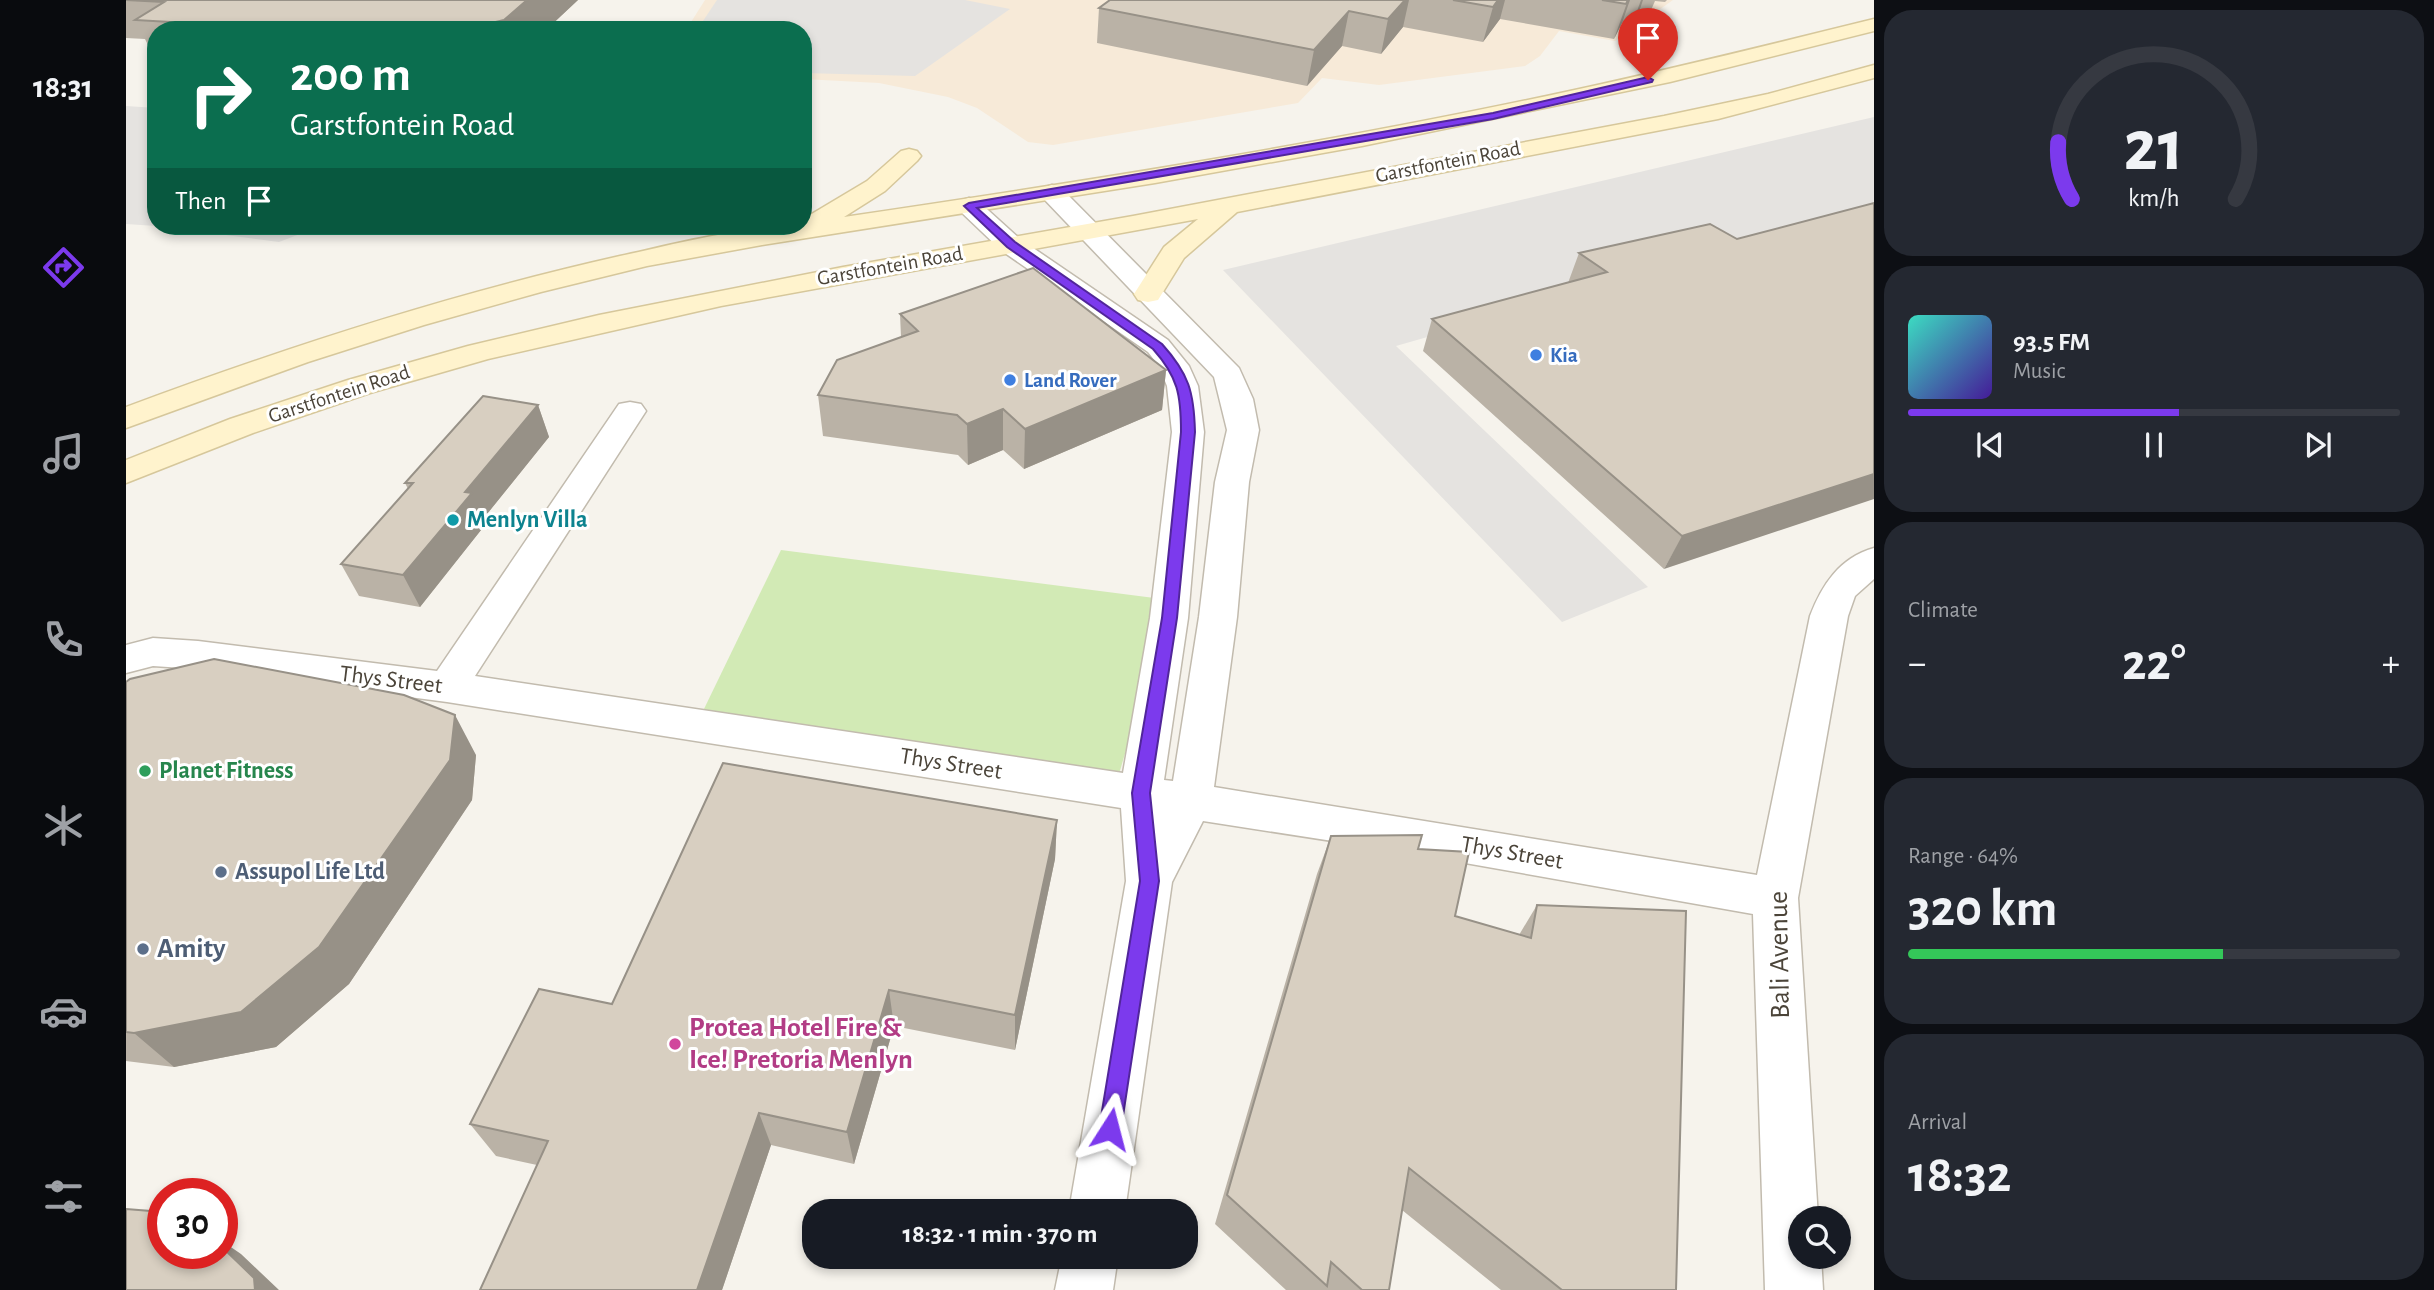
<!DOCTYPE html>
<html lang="en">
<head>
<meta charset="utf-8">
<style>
	:root { --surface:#171b24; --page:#242831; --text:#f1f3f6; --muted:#9ea1a6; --line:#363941; --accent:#7c3aed }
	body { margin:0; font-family:"Alegreya Sans",sans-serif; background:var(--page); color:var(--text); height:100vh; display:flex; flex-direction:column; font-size:26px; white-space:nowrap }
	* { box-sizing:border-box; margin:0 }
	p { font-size:23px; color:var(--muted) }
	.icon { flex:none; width:38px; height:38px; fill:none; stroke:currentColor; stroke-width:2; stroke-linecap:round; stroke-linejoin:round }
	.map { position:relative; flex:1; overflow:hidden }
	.side { display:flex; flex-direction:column; gap:10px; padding:10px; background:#0d0f14; width:560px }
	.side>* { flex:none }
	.guide { position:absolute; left:21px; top:21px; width:665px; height:214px; border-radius:28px; box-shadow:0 4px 10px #0003; background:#0b6e4f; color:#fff; overflow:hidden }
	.controls { position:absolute; left:1662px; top:1206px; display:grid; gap:14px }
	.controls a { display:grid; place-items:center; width:63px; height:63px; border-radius:50%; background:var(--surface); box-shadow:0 4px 10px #0003; font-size:35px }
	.speed { position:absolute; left:21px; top:1178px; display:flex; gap:14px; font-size:35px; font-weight:700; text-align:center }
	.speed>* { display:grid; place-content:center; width:91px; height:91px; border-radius:50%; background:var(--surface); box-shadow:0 4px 10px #0003; line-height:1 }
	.speed .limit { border:10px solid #d22; background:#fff; color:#111 }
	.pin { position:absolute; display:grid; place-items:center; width:60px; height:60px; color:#fff; margin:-72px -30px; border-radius:50% 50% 50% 0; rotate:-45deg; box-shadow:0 0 7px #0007 }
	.pin .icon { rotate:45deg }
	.me { position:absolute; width:77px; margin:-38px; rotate:9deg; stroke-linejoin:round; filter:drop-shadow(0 0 5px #0008) }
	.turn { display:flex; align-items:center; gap:24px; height:147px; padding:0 28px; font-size:32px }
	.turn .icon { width:91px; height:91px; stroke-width:2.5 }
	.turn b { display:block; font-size:49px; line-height:60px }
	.then { display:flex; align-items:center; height:66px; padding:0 28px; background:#0003; gap:14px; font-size:26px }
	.big { font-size:52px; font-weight:600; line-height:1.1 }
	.side .tile { flex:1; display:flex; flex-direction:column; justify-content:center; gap:10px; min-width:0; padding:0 24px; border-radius:28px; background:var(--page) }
	.side .dial { align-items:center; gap:0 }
	.dial svg { height:182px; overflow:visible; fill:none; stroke:var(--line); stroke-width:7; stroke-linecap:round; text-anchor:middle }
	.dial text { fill:var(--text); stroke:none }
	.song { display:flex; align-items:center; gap:21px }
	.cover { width:84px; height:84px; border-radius:10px; background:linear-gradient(135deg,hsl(170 70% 55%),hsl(260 70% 35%)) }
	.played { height:7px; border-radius:4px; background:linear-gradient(90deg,var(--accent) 55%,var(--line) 55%) }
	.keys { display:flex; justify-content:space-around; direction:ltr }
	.heat { display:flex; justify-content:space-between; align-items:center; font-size:38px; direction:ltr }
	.charge { height:10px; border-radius:5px; background:linear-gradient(90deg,#34c759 64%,var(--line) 0) }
	.trip { position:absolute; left:676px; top:1199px; width:396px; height:70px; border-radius:28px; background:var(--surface); box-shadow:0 4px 10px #0003; font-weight:600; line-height:70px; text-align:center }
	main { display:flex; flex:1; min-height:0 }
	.dock { display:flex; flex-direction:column; width:126px; justify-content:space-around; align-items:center; background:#090b0e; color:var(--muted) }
	.dock .icon { width:49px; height:49px }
	.dock .selected { color:var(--accent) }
	.dock b { font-size:32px; color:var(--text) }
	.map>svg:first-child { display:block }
	.commercial { fill:#f7ead8 }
	.green { fill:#d2eab5 }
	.parking { fill:#e5e3e0 }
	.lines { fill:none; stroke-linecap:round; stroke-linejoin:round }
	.street-casing { stroke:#c2bbae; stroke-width:3 }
	.secondary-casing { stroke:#d6c79b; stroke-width:3 }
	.street { fill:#fff; fill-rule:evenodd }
	.secondary { fill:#fff3cd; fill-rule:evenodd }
	.wall { fill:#bab2a6 }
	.shaded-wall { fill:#979187 }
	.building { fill:#d8cfc1; stroke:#979187; stroke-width:2 }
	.route { fill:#7c3aed; stroke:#51269a; stroke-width:2 }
	.shop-dot { fill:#3f7fe0; stroke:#fff; stroke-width:2.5 }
	.culture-dot { fill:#0f9aa8; stroke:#fff; stroke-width:2.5 }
	.leisure-dot { fill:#2e9e5b; stroke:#fff; stroke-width:2.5 }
	.service-dot { fill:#5c6f8a; stroke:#fff; stroke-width:2.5 }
	.hotel-dot { fill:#d1479c; stroke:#fff; stroke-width:2.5 }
	.labels { text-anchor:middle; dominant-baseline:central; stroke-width:6; stroke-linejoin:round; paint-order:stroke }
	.far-street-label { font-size:21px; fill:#4b4439; stroke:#fff }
	.far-shop-label { font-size:21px; font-weight:bold; fill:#366cbe; stroke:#fff; text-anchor:start }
	.culture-label { font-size:24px; font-weight:bold; fill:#0d838f; stroke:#fff; text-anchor:start }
	.street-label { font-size:24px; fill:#4b4439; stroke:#fff }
	.leisure-label { font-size:24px; font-weight:bold; fill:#27864d; stroke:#fff; text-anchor:start }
	.service-label { font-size:24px; font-weight:bold; fill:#4e5e75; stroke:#fff; text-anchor:start }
	.near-service-label { font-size:28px; font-weight:bold; fill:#4e5e75; stroke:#fff; text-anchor:start }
	.near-street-label { font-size:28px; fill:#4b4439; stroke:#fff }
	.near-hotel-label { font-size:28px; font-weight:bold; fill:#b23c85; stroke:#fff; text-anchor:start }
</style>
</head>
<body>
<main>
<nav class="dock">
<b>18:31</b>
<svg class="icon selected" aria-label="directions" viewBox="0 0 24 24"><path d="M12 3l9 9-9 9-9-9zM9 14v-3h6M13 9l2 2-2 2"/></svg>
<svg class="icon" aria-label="music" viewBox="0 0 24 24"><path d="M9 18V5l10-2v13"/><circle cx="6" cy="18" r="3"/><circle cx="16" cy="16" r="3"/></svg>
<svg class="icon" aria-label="phone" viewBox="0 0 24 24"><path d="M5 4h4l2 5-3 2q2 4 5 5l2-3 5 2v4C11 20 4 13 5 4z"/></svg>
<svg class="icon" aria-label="climate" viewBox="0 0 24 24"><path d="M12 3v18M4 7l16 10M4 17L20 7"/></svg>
<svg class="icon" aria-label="car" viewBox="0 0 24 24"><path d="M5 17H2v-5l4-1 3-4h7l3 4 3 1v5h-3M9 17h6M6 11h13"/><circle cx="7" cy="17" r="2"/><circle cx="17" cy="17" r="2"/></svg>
<svg class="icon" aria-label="filters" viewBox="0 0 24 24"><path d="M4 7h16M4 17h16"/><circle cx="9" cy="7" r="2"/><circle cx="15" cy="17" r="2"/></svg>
</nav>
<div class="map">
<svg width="1748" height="1290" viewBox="0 0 1748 1290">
	<rect width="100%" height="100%" fill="#f6f3ec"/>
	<path class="commercial" d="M579,0H1547L1489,41L1433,31L1414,56L1399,66L1253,85L1196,78L1172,103L927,145L902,142L851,108L822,97L753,83L677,79V30H560Z"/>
	<path class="green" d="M655,550L1044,600L993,774L577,711Z"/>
	<path class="parking" d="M591,0H839L884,9L789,76L677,73V30H571Z
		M0,106L30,108V226L0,224Z
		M1748,117V209L1270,346L1522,587L1436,622L1097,270Z
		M32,226H195L153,242Z"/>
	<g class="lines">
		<defs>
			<path id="street" d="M926,185L935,188L1113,368L1127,399L1133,430L1123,482L1111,617L1088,787L1631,875L1684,616C1696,585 1713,558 1748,548V579L1729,596L1722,616L1672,898L1692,1218H1675V1256H1695L1697,1290H1639L1627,914L1271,851L1077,821L1046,882L999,1211H943L1000,881L995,808L321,702L72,669L27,666L0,673V645L27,638L72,641L311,671L493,404L504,402L515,404L520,411L349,676L997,773L1024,618L1046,432L1041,386L1033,366L1022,352L876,251L834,211L830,206L834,201L843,198L852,201L894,239L1042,340L1063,366L1072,386L1078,432L1062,618L1038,780L1047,781L1073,617L1089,482L1101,430L1088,377L917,198L913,193L917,188Z
				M936,1256H992L987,1290H929Z"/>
			<path id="secondary" d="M1748,19V31L1544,82L1236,146L1029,183L636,245L521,266L415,292L298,325L182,362L0,428V407C161,347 325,294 494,256C553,243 617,226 677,226L684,215L741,181L775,151L783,149L791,151L795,156L791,161L759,191L718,217C961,181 1204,143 1444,91C1546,69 1647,44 1748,19Z
				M1748,65V78L1592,119L1111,212L1058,258L1032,300L1022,302L1012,300L1008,294L1038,247L1072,219L595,306L362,359L244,393L127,433L0,483V460L104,419L222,380L342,346L473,315L717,267L1007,216L1538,116L1642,94Z"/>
		</defs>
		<use href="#street" class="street-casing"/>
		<use href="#secondary" class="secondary-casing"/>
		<use href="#street" class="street"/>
		<use href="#secondary" class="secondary"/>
	</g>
	<path class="wall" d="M0,0H452L420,30H30V59H29L19,39L0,38Z
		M984,0H1541L1539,2L1529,1L1522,17L1512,15L1506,25L1496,23L1488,39L1374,19L1357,42L1277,27L1255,54L1216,46L1181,86L971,43L973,8Z
		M1748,203L1538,569L1297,351L1306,319L1442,283L1453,253L1611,239Z
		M774,314L1040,370L1036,410L898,469L877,450L842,465L832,455L697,436L692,395L775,337Z
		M412,405L423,437L357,519L359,525L294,607L233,596L215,564L282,489L279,483Z
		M0,682L350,755L346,800L223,984L150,1047L48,1067L0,1061Z
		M931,820L929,859L889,1050L768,1026L728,1164L645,1145L596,1290H354L411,1165L370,1156L344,1124L486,1004Z
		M1205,836L1292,849L1329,916L1393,935L1411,905L1550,1290H1375L1276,1210L1263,1290H1160L1089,1224L1191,874Z"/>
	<path class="shaded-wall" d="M401,0H452L420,30H336Z
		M1279,0H1283L1277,27L1255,54L1262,19Z
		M1372,0H1379L1374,19L1357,42L1367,7Z
		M1502,0H1504L1496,23L1488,39Z
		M1515,0H1517L1512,15L1506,25Z
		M1223,11L1216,46L1181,86L1188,50Z
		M1040,370L1036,410L898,469L899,429Z
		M412,405L423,437L357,519L359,525L294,607L277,575L339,492Z
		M877,409V450L842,465L841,424Z
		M1748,474V499L1538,569L1556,536Z
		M329,715L350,755L346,800L223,984L150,1047L48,1067L8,1033Z
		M931,820L929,859L889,1050V1015Z
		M763,990L768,1026L728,1164L721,1132Z
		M633,1113L645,1145L596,1290H571Z
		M96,1241L115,1254L153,1290H129L96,1247Z"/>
	<path class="building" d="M0,0H401L378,20L336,30H185L9,20L38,2Z
		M984,0H1279L1262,19L1223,11L1188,50L973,8Z
		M1327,0H1372L1367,7Z
		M1476,0H1502L1500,4Z
		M1748,203V474L1556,536L1306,319L1481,272L1453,253L1584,224L1611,239Z
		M907,268L1040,370L899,429L877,409L841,424L831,415L692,395L711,360L792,331L774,314Z
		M357,396L412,405L339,492L346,493L277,575L215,564L287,483H279Z
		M88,659L278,695L329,715L324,760L193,947L115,1012L8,1033L0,1032V682L4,679Z
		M597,763L931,820L889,1015L763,990L721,1132L633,1113L571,1290H354L422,1141L344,1124L413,989L486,1004Z
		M1296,835L1292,849L1343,852L1329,916L1405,938L1411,905L1560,911L1550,1290H1436L1283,1168L1263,1290H1236L1205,1262L1201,1286L1101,1195L1205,836Z
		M0,1209L37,1212V1253H96V1247L128,1278L129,1290H0Z"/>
	<path class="route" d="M1522,77L1527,80L1526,82L1367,119L851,208L889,242L1036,344C1063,374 1068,392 1069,432L1051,618L1024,793L1033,881L995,1129L992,1136L984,1139L976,1136L973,1129L1014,881L1006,793L1036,618L1055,432C1055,395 1052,377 1027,349L881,247L838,206L843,203L1367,113Z"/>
	<g class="shop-dot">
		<circle cx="1410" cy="355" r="7"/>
		<circle cx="884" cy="380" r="7"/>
	</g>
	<circle class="culture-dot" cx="327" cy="520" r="7"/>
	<circle class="leisure-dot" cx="19" cy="771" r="7"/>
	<g class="service-dot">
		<circle cx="95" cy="872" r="7"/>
		<circle cx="17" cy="949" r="7"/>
	</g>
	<circle class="hotel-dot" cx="549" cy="1044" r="7"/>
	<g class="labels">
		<g class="far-street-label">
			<text transform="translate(1322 162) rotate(-11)">Garstfontein Road</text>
			<text transform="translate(764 266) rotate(-10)">Garstfontein Road</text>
			<text transform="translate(213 394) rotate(-18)">Garstfontein Road</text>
		</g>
		<g class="far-shop-label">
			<text x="1424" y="355">Kia</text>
			<text x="898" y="380">Land Rover</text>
		</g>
		<g class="culture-label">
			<text x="341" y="520">Menlyn Villa</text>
		</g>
		<g class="street-label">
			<text transform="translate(265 680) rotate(7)">Thys Street</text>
			<text transform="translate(825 764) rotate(9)">Thys Street</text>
			<text transform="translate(1386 853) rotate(10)">Thys Street</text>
		</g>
		<g class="leisure-label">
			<text x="33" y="771">Planet Fitness</text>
		</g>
		<g class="service-label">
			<text x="109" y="872">Assupol Life Ltd</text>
		</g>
		<g class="near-service-label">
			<text x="31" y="949">Amity</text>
		</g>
		<g class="near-street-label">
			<text transform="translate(1654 955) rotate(-91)">Bali Avenue</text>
		</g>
		<g class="near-hotel-label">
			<text x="563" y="1028">Protea Hotel Fire &amp;<tspan x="563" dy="32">Ice! Pretoria Menlyn</tspan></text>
		</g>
	</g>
</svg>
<div class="controls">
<a><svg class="icon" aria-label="search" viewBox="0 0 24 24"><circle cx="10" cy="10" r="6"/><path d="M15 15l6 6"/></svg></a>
</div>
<div class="speed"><div class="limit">30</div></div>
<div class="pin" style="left:1522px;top:80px;background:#d93025"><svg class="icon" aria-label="arrive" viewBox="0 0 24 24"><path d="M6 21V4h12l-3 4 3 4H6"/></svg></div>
<svg class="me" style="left:984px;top:1129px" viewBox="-20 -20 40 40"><path d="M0-17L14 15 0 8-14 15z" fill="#7c3aed" stroke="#fff" stroke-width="4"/></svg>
<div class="trip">18:32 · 1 min · 370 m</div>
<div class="guide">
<div class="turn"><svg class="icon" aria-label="right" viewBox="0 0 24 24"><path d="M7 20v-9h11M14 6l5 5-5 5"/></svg><div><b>200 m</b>Garstfontein Road</div></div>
<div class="then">Then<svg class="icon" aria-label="arrive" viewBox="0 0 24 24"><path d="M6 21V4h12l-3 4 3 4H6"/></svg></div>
</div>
</div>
<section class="side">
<div class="tile dial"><svg viewBox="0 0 100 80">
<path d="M14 69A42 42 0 1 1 86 69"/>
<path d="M14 69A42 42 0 0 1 8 44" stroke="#7c3aed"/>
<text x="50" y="56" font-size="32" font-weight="700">21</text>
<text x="50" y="72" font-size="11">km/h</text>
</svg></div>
<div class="tile">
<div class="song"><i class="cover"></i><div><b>93.5 FM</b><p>Music</p></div></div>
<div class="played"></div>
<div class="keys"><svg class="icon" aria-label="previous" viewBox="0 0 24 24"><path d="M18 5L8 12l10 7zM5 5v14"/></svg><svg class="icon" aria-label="pause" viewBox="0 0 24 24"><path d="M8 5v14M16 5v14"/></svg><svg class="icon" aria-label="next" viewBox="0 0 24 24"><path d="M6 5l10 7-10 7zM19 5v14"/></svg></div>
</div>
<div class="tile"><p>Climate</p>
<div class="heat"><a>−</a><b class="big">22°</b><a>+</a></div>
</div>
<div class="tile"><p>Range · 64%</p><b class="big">320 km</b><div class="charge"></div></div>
<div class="tile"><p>Arrival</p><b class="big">18:32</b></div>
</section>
</main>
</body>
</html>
